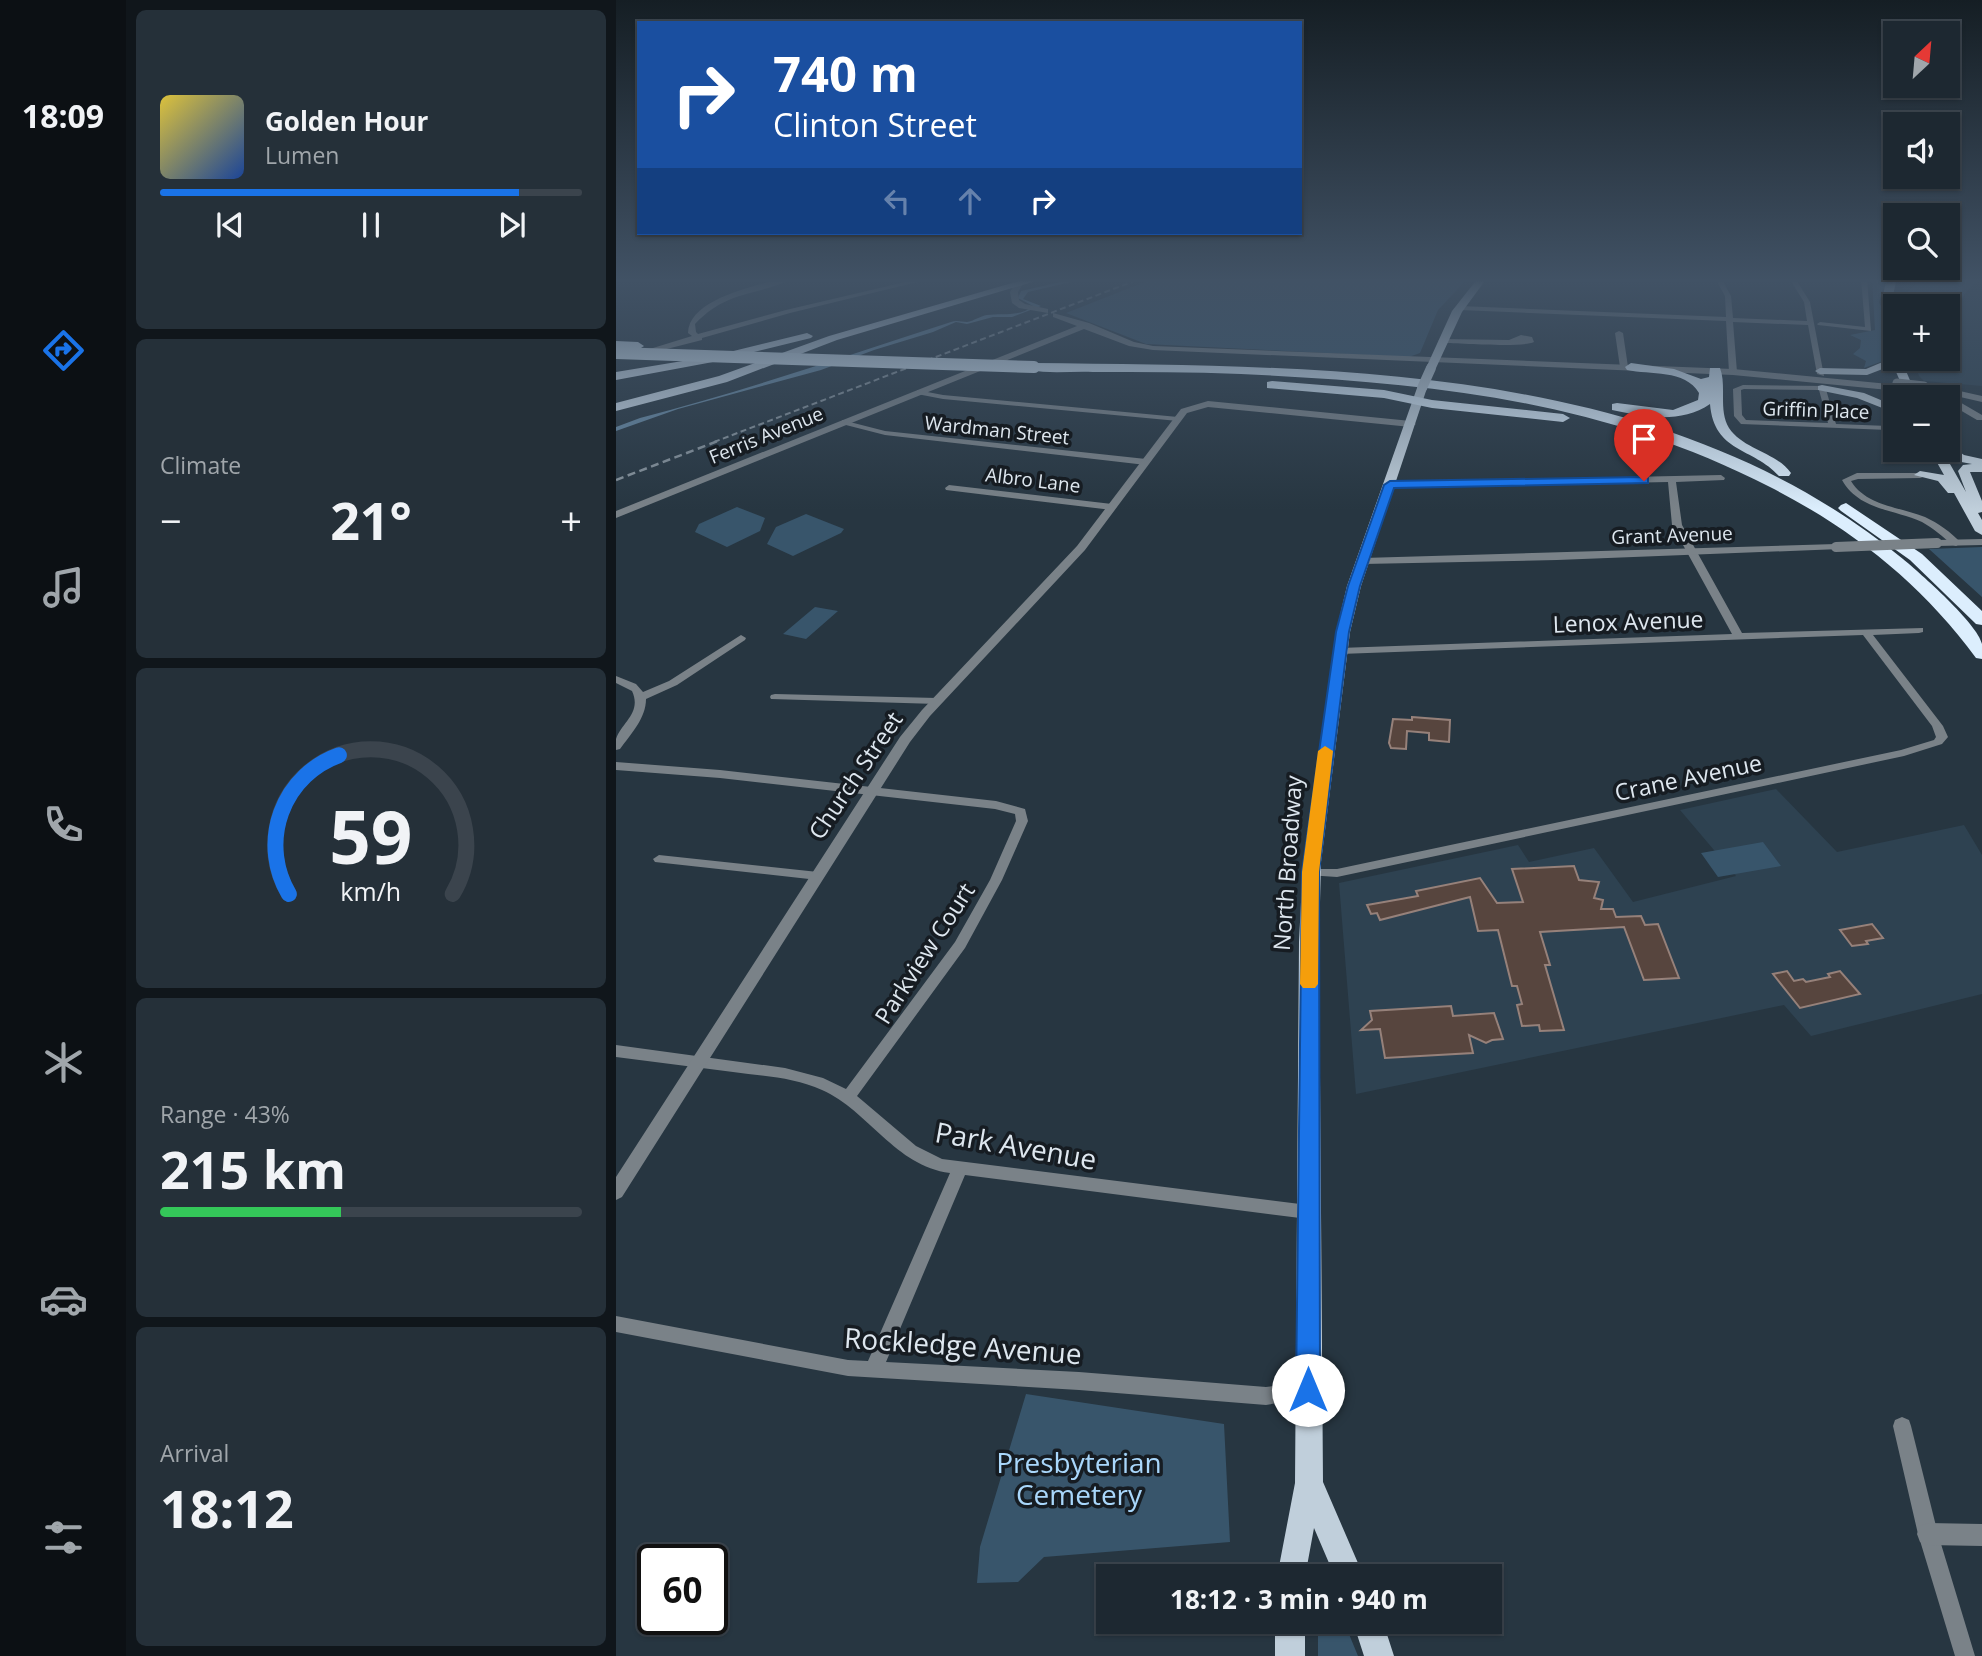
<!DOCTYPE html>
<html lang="en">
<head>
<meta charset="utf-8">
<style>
	:root { --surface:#1d2831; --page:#253039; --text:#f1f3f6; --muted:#a0a6ab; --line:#3b444d; --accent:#1a73e8 }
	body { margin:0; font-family:"Open Sans",sans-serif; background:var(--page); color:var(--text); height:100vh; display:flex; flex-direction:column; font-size:26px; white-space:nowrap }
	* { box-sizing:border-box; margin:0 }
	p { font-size:23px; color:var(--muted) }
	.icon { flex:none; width:38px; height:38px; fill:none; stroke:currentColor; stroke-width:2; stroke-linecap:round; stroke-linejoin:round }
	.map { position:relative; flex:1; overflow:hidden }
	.side { display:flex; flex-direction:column; gap:10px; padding:10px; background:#10161b; width:490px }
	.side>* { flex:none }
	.guide { position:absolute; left:21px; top:21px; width:665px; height:214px; border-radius:0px; box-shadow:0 2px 5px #0004,0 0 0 2px var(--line); background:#1a4fa0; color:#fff; overflow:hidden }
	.needle { width:46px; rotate:26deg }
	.fabs { position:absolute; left:1267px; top:21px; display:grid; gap:14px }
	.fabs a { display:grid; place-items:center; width:77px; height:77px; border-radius:0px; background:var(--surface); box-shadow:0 2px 5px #0004,0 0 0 2px var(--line); font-size:35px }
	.speed { position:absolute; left:21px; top:1544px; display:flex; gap:14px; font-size:35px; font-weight:700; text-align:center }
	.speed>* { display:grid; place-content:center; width:91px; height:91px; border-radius:50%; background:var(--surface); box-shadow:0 2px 5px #0004,0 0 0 2px var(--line); line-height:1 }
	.speed .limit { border:4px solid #111; border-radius:10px; background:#fff; color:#111 }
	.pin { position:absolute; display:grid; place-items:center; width:60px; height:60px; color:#fff; margin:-72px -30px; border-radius:50% 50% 50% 0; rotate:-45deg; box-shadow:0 0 7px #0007 }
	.pin .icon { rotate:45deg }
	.me { position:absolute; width:77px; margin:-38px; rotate:0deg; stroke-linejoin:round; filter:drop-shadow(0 0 5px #0008) }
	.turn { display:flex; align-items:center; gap:24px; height:147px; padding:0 21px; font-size:32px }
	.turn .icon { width:91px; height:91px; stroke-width:2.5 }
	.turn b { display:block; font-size:49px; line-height:60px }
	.lanes { display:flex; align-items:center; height:66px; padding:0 21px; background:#0003; justify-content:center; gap:35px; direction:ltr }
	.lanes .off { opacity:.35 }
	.big { font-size:52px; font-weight:700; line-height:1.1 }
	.side .widget { flex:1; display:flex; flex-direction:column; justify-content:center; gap:10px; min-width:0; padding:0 24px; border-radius:10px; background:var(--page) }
	.side .dial { align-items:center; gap:0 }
	.dial svg { height:182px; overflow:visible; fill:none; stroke:var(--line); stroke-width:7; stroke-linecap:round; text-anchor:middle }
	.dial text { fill:var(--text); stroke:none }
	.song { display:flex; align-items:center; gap:21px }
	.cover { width:84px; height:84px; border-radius:10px; background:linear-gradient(135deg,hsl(50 70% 55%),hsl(220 70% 35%)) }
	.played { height:7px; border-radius:4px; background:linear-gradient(90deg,var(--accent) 85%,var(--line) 85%) }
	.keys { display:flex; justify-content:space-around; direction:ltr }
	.heat { display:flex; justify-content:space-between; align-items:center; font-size:38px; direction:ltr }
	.charge { height:10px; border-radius:5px; background:linear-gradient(90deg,#34c759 43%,var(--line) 0) }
	.trip { position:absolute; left:480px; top:1564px; width:406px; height:70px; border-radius:0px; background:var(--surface); box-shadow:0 2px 5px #0004,0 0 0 2px var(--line); font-weight:700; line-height:70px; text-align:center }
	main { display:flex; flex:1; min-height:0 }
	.menu { display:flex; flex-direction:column; width:126px; justify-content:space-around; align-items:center; background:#0c1014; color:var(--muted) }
	.menu .icon { width:49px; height:49px }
	.menu .current { color:var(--accent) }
	.menu b { font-size:32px; color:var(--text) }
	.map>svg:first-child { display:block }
	.built { fill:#2e4251 }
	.green { fill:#38556b }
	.water { fill:#688ba6 }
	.building { fill:#57453e; stroke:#96817a; stroke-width:2 }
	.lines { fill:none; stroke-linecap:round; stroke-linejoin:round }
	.minor { fill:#7a8288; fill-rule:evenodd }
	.tertiary { fill:#7a8288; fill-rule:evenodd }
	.primary { fill:#c0cfdb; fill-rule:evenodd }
	.trunk { fill:#cedeec; fill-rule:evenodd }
	.motorway { fill:#dceefd; fill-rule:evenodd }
	.rail-far1 { stroke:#88949d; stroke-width:2; stroke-dasharray:6 3.5; stroke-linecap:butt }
	.rail { stroke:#88949d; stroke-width:2.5; stroke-dasharray:8 4.5; stroke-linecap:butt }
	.tertiary-bridge-far1 { stroke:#7a8288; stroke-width:9 }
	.tertiary-bridge { stroke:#7a8288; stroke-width:10 }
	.primary-bridge { stroke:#c0cfdb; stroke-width:10 }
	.motorway-bridge { stroke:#dceefd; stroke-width:12 }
	.route { fill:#1a73e8; stroke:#114b97; stroke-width:2 }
	.slow { fill:#f59e0b }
	.labels { text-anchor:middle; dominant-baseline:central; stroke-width:7; stroke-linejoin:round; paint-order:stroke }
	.far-street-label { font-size:19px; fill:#dee7ef; stroke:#161c22 }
	.street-label { font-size:23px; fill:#dee7ef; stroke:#161c22 }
	.near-street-label { font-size:28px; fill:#dee7ef; stroke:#161c22 }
	.near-park-label { font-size:28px; fill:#a9d7fb; stroke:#161c22 }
</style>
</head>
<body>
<main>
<nav class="menu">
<b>18:09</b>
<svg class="icon current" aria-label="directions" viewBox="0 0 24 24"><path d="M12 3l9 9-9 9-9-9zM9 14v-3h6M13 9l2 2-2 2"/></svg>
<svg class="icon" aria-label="music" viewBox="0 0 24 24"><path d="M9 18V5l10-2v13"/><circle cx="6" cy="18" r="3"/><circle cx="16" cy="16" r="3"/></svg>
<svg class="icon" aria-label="phone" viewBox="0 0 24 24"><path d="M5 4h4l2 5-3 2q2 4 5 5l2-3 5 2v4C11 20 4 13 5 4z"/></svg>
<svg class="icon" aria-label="climate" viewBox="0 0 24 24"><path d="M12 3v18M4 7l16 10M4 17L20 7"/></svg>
<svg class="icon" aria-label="car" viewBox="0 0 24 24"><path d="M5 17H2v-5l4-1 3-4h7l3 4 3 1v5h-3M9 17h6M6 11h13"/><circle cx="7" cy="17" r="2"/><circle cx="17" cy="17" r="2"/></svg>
<svg class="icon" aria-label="filters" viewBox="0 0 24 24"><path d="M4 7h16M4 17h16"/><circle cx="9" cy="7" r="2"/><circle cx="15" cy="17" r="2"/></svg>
</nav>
<section class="side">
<div class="widget">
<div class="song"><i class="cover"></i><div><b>Golden Hour</b><p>Lumen</p></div></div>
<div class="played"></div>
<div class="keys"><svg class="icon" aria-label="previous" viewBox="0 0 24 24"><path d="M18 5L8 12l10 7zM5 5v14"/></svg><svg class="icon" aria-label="pause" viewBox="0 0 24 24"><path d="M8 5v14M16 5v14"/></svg><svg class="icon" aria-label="next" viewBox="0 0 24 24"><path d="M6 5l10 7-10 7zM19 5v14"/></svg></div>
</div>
<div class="widget"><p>Climate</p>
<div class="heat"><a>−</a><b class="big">21°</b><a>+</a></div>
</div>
<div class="widget dial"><svg viewBox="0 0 100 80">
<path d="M14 69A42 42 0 1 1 86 69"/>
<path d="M14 69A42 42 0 0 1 36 8" stroke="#1a73e8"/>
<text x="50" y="56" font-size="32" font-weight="700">59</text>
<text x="50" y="72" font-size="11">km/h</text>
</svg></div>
<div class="widget"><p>Range · 43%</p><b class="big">215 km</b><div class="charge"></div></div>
<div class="widget"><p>Arrival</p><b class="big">18:12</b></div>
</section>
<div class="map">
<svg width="1366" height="1656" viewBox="0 0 1366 1656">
	<rect width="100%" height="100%" fill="#273641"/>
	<path class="built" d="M1292,278H1366V386L1308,381L1303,376L1297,359H1332V306H1285L1286,290Z
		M1160,789L1221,852L1348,825L1366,855V994L1195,1036L1168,1005L740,1094L723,883L902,845L913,862L978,848L1017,902L1120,876L1064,810Z"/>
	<path class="green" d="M539,278H852L822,310L804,353L793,357L530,344L450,313Z
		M1256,278H1271L1263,302L1266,308C1262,320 1271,331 1266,342L1269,347L1265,350L1267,361L1248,368L1250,361L1237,354L1244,348L1245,340L1234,335L1259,330Z
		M1306,278H1363L1342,302L1292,292Z
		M121,507L149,518L144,531L111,547L79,532L83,524Z
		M190,514L228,529L225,533L177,556L151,544L160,527Z
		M1366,547V597L1313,549Z
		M199,607L222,611L190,639L167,634Z
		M1147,842L1165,866L1102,877L1085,853Z
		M410,1394L608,1424L614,1542L428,1557L402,1582L361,1583L364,1547Z
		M702,1622H728L742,1656H702Z"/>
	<path class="water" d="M462,278H472L412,292L407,299L425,306L396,317H377L351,324L340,322L317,332L258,350L205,370L62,409L0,431V427L24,418C129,391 233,355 335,322C341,320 345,322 351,322C358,321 364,316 371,315C386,313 405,317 417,306L402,298L405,291Z"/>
	<path class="building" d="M796,717L834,720L833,742L813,740V733L791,731L790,749L775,748L773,743L777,719L796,720Z
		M958,866L963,880L983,882L978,898L987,900L985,909H997L1000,917L1025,916L1029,925L1042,924L1063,978L1028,980L1008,927L924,932L934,965H929L948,1030L924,1031L923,1025L906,1026L901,1005L906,1004L901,986H896L882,930L862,931L854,897L764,920L761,913L755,914L751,905L802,896L800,891L864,878L881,903L907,902L896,869Z
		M1256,924L1267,938L1250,941L1252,944L1236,946L1224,930Z
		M1171,971L1178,981L1187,979L1190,982L1214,977L1212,974L1224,971L1244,994L1184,1008L1157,974Z
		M835,1006L837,1016L878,1013L887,1039L876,1040L870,1043L853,1035L857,1053L769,1058L764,1029L745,1030L756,1020L754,1011Z"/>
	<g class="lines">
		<path class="minor" d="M167,278H178C140,297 112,289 79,324L80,332L82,334L170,310L306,278H318L174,313L86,338V340L31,354L24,352L76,336L72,333C73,298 141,286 167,278Z
			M1099,278H1105L1115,296L1117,318L1191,321L1188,302L1173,278H1179L1194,302L1208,376L1201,374L1192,325L1117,322L1121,372L1117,374L1113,372L1110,321L844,310L841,308L844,306L1110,317L1109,296Z
			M1245,278H1251L1255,331L1202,325L1201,324L1204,322L1249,327Z
			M1003,331L1007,333L1012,367L1008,369L1004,367L999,333Z
			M905,335L916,337L918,342C904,348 845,343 826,343L822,341L826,339L893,340Z
			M1127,385L1209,386L1220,424L1272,426L1276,428L1272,430L1125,424L1118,416L1117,389ZM1128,389L1203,390L1212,423L1130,420L1126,415L1125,390Z
			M301,390L327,395L562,417L566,419L562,421L327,399L301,394Z
			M226,420L269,431L530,459L534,462L530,465L269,435L226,424Z
			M1241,473H1307V477L1304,478L1242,479L1235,481C1250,506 1284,507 1309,517C1322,523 1335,532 1345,543L1340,546L1337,545C1327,537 1317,528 1306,522C1277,509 1243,510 1226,480Z
			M1105,475L1109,478L1108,480L1060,482L1066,525L1126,633L1307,628V632L1303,633L1257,635L1327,726L1332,737L1326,744L1288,756L721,877L691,875L689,872L691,869H721L1285,750L1318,740L1320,737L1316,726L1247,635L724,654L719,651L724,648L1116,634L1056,525L1052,482L774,488L770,485L774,482Z
			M333,485L496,504L500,507L496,510L330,490L329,488Z
			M125,635L130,638L129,640L61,685L30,699C30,718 15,734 4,749L0,750C0,749 0,740 0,739C6,722 26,713 16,691L0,683V676L20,684L27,692L53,681Z
			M159,694L321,698L326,701L321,704L155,699L154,697L155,695Z
			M0,762L104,770L380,801L409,809L412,821L386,880L349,948L241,1096L300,1146L326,1159L692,1205L698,1207L700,1212L698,1217L692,1219L349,1175L270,1362L463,1372L650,1387L692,1381L698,1384L701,1390L698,1396L650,1405L463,1390L232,1376L0,1332V1316L232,1360L252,1361L334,1173C279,1166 253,1111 206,1090C178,1077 146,1076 117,1072C78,1067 39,1062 0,1057V1045L169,1068L207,1078L230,1089L339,942L374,880L400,821L399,814L379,809L104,778L0,770Z
			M43,855L202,872L208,876L202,880L39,862L37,859Z
			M1286,1417L1293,1420L1295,1426L1322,1534L1359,1656H1339L1302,1534L1277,1426L1279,1420Z"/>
		<path class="tertiary" d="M403,278L410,279L402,292L403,300L409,304L432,309V313L403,308L396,303L394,292Z
			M437,313L473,323L518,342L537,346L1117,369L1283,385L1287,388L1283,391L1117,375L537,350L513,346L468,329L0,518V511L461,326L437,317Z
			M1308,383L1366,396V402L1305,388V384Z
			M1329,397H1335L1366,415V420H1361L1332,403V397Z
			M592,401L795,421L800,424L795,427L592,407L571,413L469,550L314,716L294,742L6,1197L0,1200V1177L284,737L306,710L461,546L565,409Z
			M1366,539V545L1321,546L1316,543L1321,540Z
			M1220,544L1224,545V549L941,560L747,564L742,561L747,558Z
			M1312,1523L1366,1524V1546L1312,1545L1304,1542L1301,1534L1304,1526Z"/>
		<path class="primary" d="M862,278H871L846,312L820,368L811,370L810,368L836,311Z
			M1271,278H1281L1274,308L1279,359H1285L1301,397H1291L1277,365L1251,375L1204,374L1199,371L1204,368L1250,369L1269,361C1269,332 1262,307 1271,278Z
			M806,385L811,388L745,586L734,632L705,862L703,942L707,1482L748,1577H719L698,1528L689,1577H661L679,1483L683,942L687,862L720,632L731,586L801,388Z
			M1206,385L1248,393L1279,406V413L1241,398L1202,390V386Z
			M1332,444L1348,455L1366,459V472H1354L1366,501V512L1362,513L1366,520V535L1359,531L1338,493H1332L1322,481L1298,475L1304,471L1328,475L1314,450H1326L1350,492L1342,471L1347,465L1356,464L1340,461L1328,450H1332Z
			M659,1622H689V1656H659Z
			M737,1622H767L778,1656H748Z"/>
		<path class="trunk" d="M413,278H430L221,340L111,382L0,411V403L103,376L213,336Z
			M191,333L197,336L195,338L97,362L0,380V372L97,356Z"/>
		<path class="motorway" d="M0,341L22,342L28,346L22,350L0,349Z
			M418,363C714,367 1045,361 1287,559C1304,573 1362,624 1366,644C1366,648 1366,655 1366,659L1360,658C1305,583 1236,529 1154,487C981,399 816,383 625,374C576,372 526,372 477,372C457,371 433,374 414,370V364Z
			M1015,363L1058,369L1085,379L1093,377L1094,368H1104C1111,386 1102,410 1113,428C1128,450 1160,452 1175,473L1173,476H1163C1137,447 1098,453 1094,404C1065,424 1028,417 996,410V404L1001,403L1057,410L1082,400L1083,393C1069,369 1034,375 1011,370L1009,367Z
			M656,381L768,390L816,400L947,414L954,418L947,422L816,408L768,398L651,388V382Z
			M1230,503L1306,554L1366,611V625L1360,624L1294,560L1225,511L1222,508L1225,505Z"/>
		<path class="rail-far1" d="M98,442L526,278"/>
		<path class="rail" d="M0,480L102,441"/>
		<path class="tertiary-bridge-far1" d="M1281,383L1308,386"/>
		<path class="tertiary-bridge" d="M1220,547L1321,543"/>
		<path class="primary-bridge" d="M806,388L815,368"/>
		<path class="motorway-bridge" d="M0,353L418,367"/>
	</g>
	<linearGradient id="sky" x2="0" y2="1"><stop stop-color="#151e24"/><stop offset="0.55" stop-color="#415265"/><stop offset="1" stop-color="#415265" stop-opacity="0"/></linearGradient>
	<rect width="1366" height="510" fill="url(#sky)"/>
	<path class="route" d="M1028,477L1032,478V483L778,488L744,586L733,632L703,872L704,1390L700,1398L692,1401L684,1398L680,1390L686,872L720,632L732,586L768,485L774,481Z"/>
	<path class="slow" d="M709,746L717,751L703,872L702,984L699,988H687L684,984L686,872L702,751Z"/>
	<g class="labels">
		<g class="far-street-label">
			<text transform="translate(1200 410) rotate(2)">Griffin Place</text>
			<text transform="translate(381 430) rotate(6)">Wardman Street</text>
			<text transform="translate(150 435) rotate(-22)">Ferris Avenue</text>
			<text transform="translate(417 480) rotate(7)">Albro Lane</text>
			<text transform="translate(1056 535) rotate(-2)">Grant Avenue</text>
		</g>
		<g class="street-label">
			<text transform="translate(1012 621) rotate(-2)">Lenox Avenue</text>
			<text transform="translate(239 775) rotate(-56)">Church Street</text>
			<text transform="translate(1072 777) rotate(-12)">Crane Avenue</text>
			<text transform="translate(671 863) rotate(-86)">North Broadway</text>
			<text transform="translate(308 953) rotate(-57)">Parkview Court</text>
		</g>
		<g class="near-street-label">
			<text transform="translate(400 1145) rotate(10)">Park Avenue</text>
			<text transform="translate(347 1345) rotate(4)">Rockledge Avenue</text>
		</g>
		<g class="near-park-label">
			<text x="463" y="1462">Presbyterian<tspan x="463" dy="32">Cemetery</tspan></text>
		</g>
	</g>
</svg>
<div class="fabs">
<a><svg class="needle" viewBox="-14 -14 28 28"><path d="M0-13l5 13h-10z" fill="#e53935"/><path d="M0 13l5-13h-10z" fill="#a0a6ab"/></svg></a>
<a><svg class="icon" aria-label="sound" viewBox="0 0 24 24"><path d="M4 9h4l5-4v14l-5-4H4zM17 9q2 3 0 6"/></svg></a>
<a><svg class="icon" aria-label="search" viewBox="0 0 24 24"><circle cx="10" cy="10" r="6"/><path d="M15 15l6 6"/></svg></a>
<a>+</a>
<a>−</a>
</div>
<div class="speed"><div class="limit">60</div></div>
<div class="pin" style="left:1028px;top:481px;background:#d93025"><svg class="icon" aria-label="arrive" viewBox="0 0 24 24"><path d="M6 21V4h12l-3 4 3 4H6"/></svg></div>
<svg class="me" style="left:692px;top:1390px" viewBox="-20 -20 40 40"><circle r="19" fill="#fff"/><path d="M0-13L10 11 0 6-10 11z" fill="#1a73e8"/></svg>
<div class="trip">18:12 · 3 min · 940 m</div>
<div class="guide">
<div class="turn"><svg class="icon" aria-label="right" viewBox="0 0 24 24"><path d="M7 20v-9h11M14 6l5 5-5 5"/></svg><div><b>740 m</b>Clinton Street</div></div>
<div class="lanes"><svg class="icon off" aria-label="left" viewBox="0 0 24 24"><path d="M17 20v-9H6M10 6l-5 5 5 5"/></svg><svg class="icon off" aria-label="ahead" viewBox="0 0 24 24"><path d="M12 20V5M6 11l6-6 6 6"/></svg><svg class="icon" aria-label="right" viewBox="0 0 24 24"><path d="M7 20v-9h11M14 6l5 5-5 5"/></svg></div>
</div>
</div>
</main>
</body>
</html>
